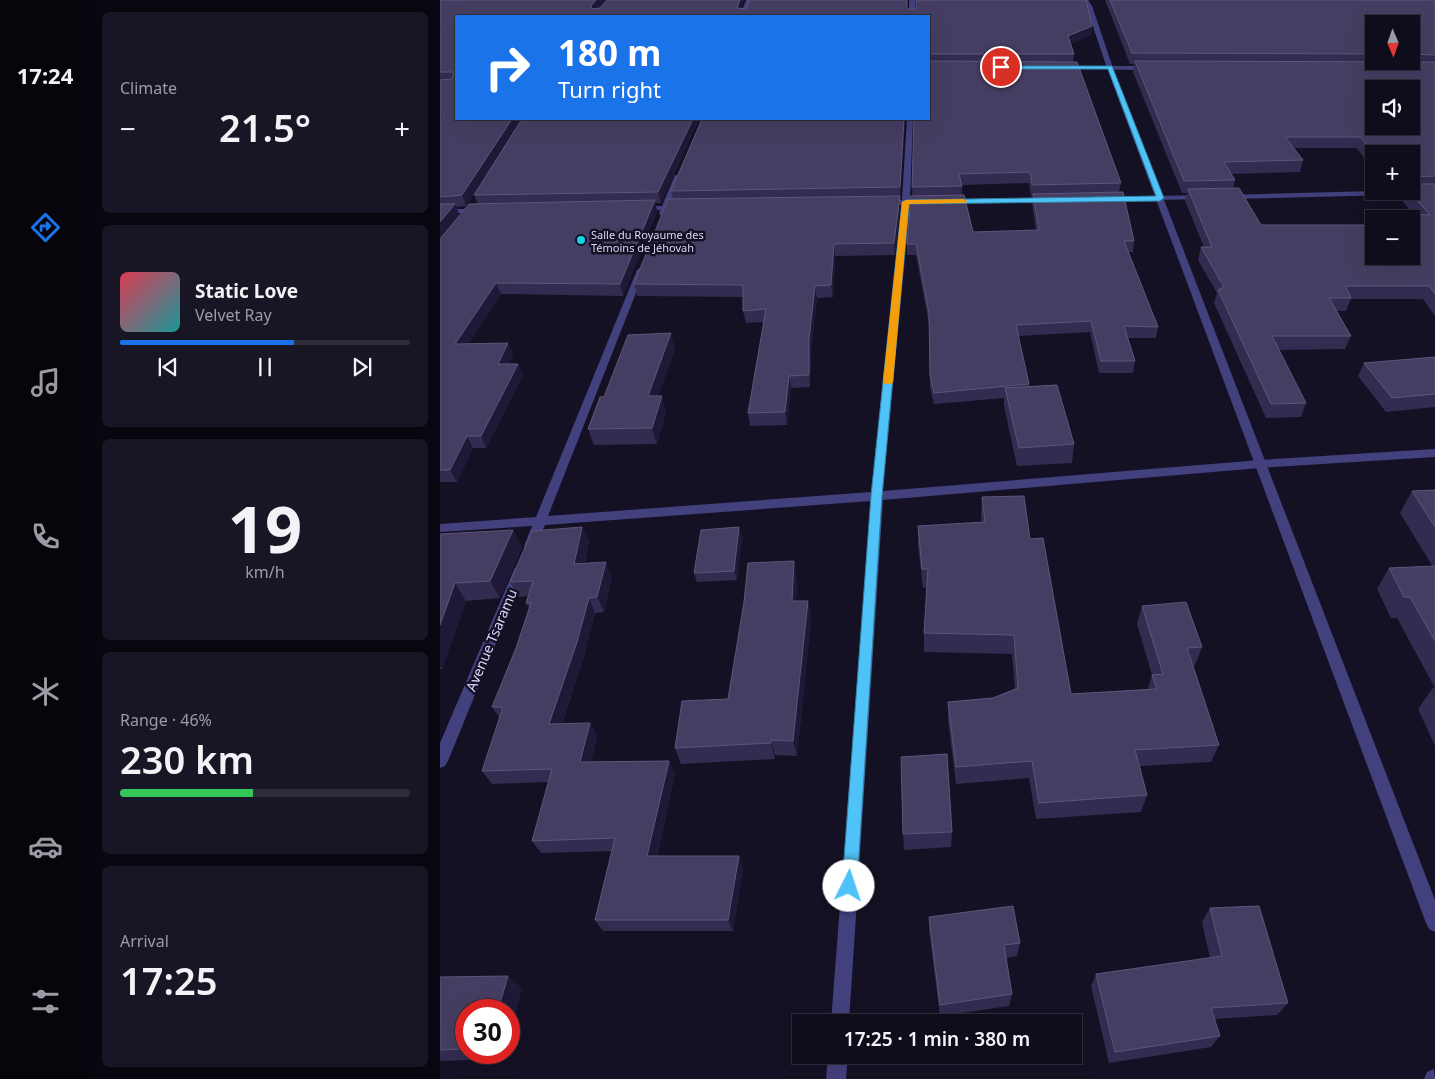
<!DOCTYPE html>
<html lang="en">
<head>
<meta charset="utf-8">
<style>
	:root { --surface:#0f0d1b; --page:#181624; --text:#f1f3f6; --muted:#9b9ca3; --line:#2f2d3a; --accent:#1a73e8 }
	body { margin:0; font-family:"Noto Sans",sans-serif; background:var(--page); color:var(--text); height:100vh; display:flex; flex-direction:column; font-size:19px; white-space:nowrap }
	* { box-sizing:border-box; margin:0 }
	p { font-size:16px; color:var(--muted) }
	.icon { flex:none; width:28px; height:28px; fill:none; stroke:currentColor; stroke-width:2; stroke-linecap:round; stroke-linejoin:round }
	.map { position:relative; flex:1; overflow:hidden }
	.sheet { display:flex; flex-direction:column; gap:12px; padding:12px; background:#08070f; width:350px }
	.sheet>* { flex:none }
	.banner { position:absolute; left:15px; top:15px; width:475px; height:105px; border-radius:0px; box-shadow:0 5px 20px #0002,0 0 0 1px var(--line); background:#1a73e8; color:#fff; overflow:hidden }
	.needle { width:32px; rotate:178deg }
	.tools { position:absolute; left:925px; top:15px; display:grid; gap:10px }
	.tools a { display:grid; place-items:center; width:55px; height:55px; border-radius:0px; background:var(--surface); box-shadow:0 5px 20px #0002,0 0 0 1px var(--line); font-size:25px }
	.speed { position:absolute; left:15px; top:999px; display:flex; gap:10px; font-size:25px; font-weight:700; text-align:center }
	.speed>* { display:grid; place-content:center; width:65px; height:65px; border-radius:50%; background:var(--surface); box-shadow:0 5px 20px #0002,0 0 0 1px var(--line); line-height:1 }
	.speed .limit { border:8px solid #d22; background:#fff; color:#111 }
	.pin { position:absolute; display:grid; place-items:center; width:42px; height:42px; color:#fff; margin:-21px; border:2px solid #fff; border-radius:50%; box-shadow:0 1px 5px #0007 }
	.me { position:absolute; width:55px; margin:-28px; rotate:4deg; stroke-linejoin:round; filter:drop-shadow(0 0 4px #0008) }
	.turn { display:flex; align-items:center; gap:18px; height:105px; padding:0 20px; font-size:22px }
	.turn .icon { width:65px; height:65px; stroke-width:2.5 }
	.turn b { display:block; font-size:35px; line-height:42px }
	.big { font-size:38px; font-weight:600; line-height:1.1 }
	.sheet .tile { flex:1; display:flex; flex-direction:column; justify-content:center; gap:8px; min-width:0; padding:0 18px; border-radius:8px; background:var(--page) }
	.sheet .dial { align-items:center; gap:0 }
	.dial b { font-size:65px; line-height:1 }
	.song { display:flex; align-items:center; gap:15px }
	.cover { width:60px; height:60px; border-radius:8px; background:linear-gradient(135deg,hsl(350 70% 55%),hsl(180 70% 35%)) }
	.played { height:5px; border-radius:2px; background:linear-gradient(90deg,var(--accent) 60%,var(--line) 60%) }
	.keys { display:flex; justify-content:space-around; direction:ltr }
	.heat { display:flex; justify-content:space-between; align-items:center; font-size:28px; direction:ltr }
	.charge { height:8px; border-radius:4px; background:linear-gradient(90deg,#34c759 46%,var(--line) 0) }
	.trip { position:absolute; left:352px; top:1014px; width:290px; height:50px; border-radius:0px; background:var(--surface); box-shadow:0 5px 20px #0002,0 0 0 1px var(--line); font-weight:600; line-height:50px; text-align:center }
	main { display:flex; flex:1; min-height:0 }
	.tab-bar { display:flex; flex-direction:column; width:90px; justify-content:space-around; align-items:center; background:#06050b; color:var(--muted) }
	.tab-bar .icon { width:35px; height:35px }
	.tab-bar .selected { color:var(--accent) }
	.tab-bar b { font-size:22px; color:var(--text) }
	.map>svg:first-child { display:block }
	.lines { fill:none; stroke-linecap:round; stroke-linejoin:round }
	.minor { fill:#43407e; fill-rule:evenodd }
	.tertiary { fill:#43407e; fill-rule:evenodd }
	.wall { fill:#332c50; fill-rule:evenodd }
	.shaded-wall { fill:#1f1937 }
	.building { fill:#453e62; stroke:#5d567a; fill-rule:evenodd }
	.route { fill:#4fc3f7; stroke:#337fa1 }
	.slow { fill:#f59e0b }
	.poi-dot { fill:#15d2e9; stroke:#141124; stroke-width:2 }
	.labels { text-anchor:middle; dominant-baseline:central; stroke-width:5; stroke-linejoin:round; paint-order:stroke }
	.far-poi-label { font-size:11px; fill:#dcd7fb; stroke:#141124; text-anchor:start }
	.street-label { font-size:14px; fill:#dcd7fb; stroke:#141124 }
</style>
</head>
<body>
<main>
<nav class="tab-bar">
<b>17:24</b>
<svg class="icon selected" aria-label="directions" viewBox="0 0 24 24"><path d="M12 3l9 9-9 9-9-9zM9 14v-3h6M13 9l2 2-2 2"/></svg>
<svg class="icon" aria-label="music" viewBox="0 0 24 24"><path d="M9 18V5l10-2v13"/><circle cx="6" cy="18" r="3"/><circle cx="16" cy="16" r="3"/></svg>
<svg class="icon" aria-label="phone" viewBox="0 0 24 24"><path d="M5 4h4l2 5-3 2q2 4 5 5l2-3 5 2v4C11 20 4 13 5 4z"/></svg>
<svg class="icon" aria-label="climate" viewBox="0 0 24 24"><path d="M12 3v18M4 7l16 10M4 17L20 7"/></svg>
<svg class="icon" aria-label="car" viewBox="0 0 24 24"><path d="M5 17H2v-5l4-1 3-4h7l3 4 3 1v5h-3M9 17h6M6 11h13"/><circle cx="7" cy="17" r="2"/><circle cx="17" cy="17" r="2"/></svg>
<svg class="icon" aria-label="filters" viewBox="0 0 24 24"><path d="M4 7h16M4 17h16"/><circle cx="9" cy="7" r="2"/><circle cx="15" cy="17" r="2"/></svg>
</nav>
<section class="sheet">
<div class="tile"><p>Climate</p>
<div class="heat"><a>−</a><b class="big">21.5°</b><a>+</a></div>
</div>
<div class="tile">
<div class="song"><i class="cover"></i><div><b>Static Love</b><p>Velvet Ray</p></div></div>
<div class="played"></div>
<div class="keys"><svg class="icon" aria-label="previous" viewBox="0 0 24 24"><path d="M18 5L8 12l10 7zM5 5v14"/></svg><svg class="icon" aria-label="pause" viewBox="0 0 24 24"><path d="M8 5v14M16 5v14"/></svg><svg class="icon" aria-label="next" viewBox="0 0 24 24"><path d="M6 5l10 7-10 7zM19 5v14"/></svg></div>
</div>
<div class="tile dial"><b>19</b><p>km/h</p></div>
<div class="tile"><p>Range · 46%</p><b class="big">230 km</b><div class="charge"></div></div>
<div class="tile"><p>Arrival</p><b class="big">17:25</b></div>
</section>
<div class="map">
<svg width="995" height="1079" viewBox="0 0 995 1079">
	<rect width="100%" height="100%" fill="#141124"/>
	<g class="lines">
		<path class="minor" d="M306,0H312L306,16H300Z
			M469,0H475V16H469Z
			M623,66H710L713,68L710,70L621,69V67Z
			M467,119H473L470,200H488L492,202L488,204L470,205L443,491L820,460L995,449V457L820,468L443,500L409,1022H391L431,501L105,525L94,549H86L84,546L92,526L0,532V524L96,517L197,270L201,267L205,270L108,516L431,492L462,205H443L439,203L443,201L462,200Z
			M235,175L242,177L230,206H243V210H229L226,216H223L219,214L220,210H197L196,208L200,206H222Z
			M971,190H995V194L788,199L784,197L788,195Z
			M763,195L767,197L766,199L668,201L664,199L668,197Z
			M610,198H613V202L510,203L506,201L510,199Z
			M0,209H40L44,211L40,213H0Z
			M79,567L84,569L85,572L8,761L5,766L0,768V743L73,572L74,569Z
			M388,1055H408L406,1079H386Z
			M994,1069L995,1079H984L987,1072Z"/>
		<path class="tertiary" d="M642,0H648L652,6L673,68L995,900V932L989,929L986,923L667,68L646,6Z"/>
	</g>
	<path class="wall" d="M0,0H165L158,9L304,0L301,9H468L652,26L651,35L630,44L634,54L633,62L681,183L679,192L694,241L693,252H688L718,327L716,338H688L695,361L693,373H659L650,332L578,336L589,384V387L634,444L632,463L577,466L564,406V398L494,404L490,387L489,324L476,255H467V244L472,196L474,119H489V16H16L82,119L26,206L16,207L19,215L0,239ZM589,183L591,196H593L592,204L596,230L533,232L522,195V185Z
		M665,0H995V316L983,299H911L906,311H896L911,336L905,349L838,350L866,403L861,417L826,418L774,303L777,293L758,260L761,247H764L745,201L747,193H742L693,72L694,64H690ZM934,24H971V61H934ZM854,148H916L934,169V154H971V191H961L959,197L973,214L961,213L959,219H971V256L821,225L793,188L795,180L791,174L860,172L863,160Z
		M82,119H259L221,203H215L217,211L183,296L61,294L28,344L73,354L69,364L83,375L46,448H33L17,482H0V239L38,204L34,195Z
		M262,119H465L460,198V207L455,255L395,256L393,297L377,298L371,351L370,387L351,388L347,425L310,426L308,413L324,322L306,323L303,311V297L197,296L194,284L233,199L231,191Z
		M235,349L218,396L226,412L217,444L154,445L148,429L164,397Z
		M995,357V407L946,412L918,376L924,363Z
		M995,490V746L978,709L993,688H995L957,618H951L937,589L949,568L993,567L960,513L972,491Z
		M542,497L590,539L631,694L708,689L712,675L697,624L702,606L762,647L755,665H753L779,745L771,762L700,766L707,795L701,812L596,819L589,778L516,784L508,720V702L553,698L575,689L572,654L484,652V633L487,587L483,588L478,545V526L542,522L541,516Z
		M142,527L149,541L144,564L172,577L164,612L155,613L144,656L122,724L150,723L157,736L151,762L229,761L235,774L217,856L303,868L293,931H163L155,920L172,851L101,853L92,841L108,782L52,784L42,771L60,718L52,707L76,648L89,608L86,603L88,596L78,597L70,582Z
		M73,530L82,548L60,598L26,601L2,669H0V534Z
		M302,537L297,580L257,582L254,573Z
		M357,578L356,601H368L371,618L357,756L335,755V759L241,764L235,748L288,699Z
		M512,832L511,847L464,850L463,834Z
		M770,908L848,1003L837,1015L774,1019L780,1036L771,1047L669,1063L651,986L656,974L770,958L762,922Z
		M489,917L580,943L577,956L566,958L572,994L569,1006L500,1016L489,930Z
		M0,977L82,988L69,1035V1010H26V1052H64L62,1059L0,1061Z"/>
	<path class="shaded-wall" d="M156,0H165L154,15L151,6Z
		M300,0H304L299,16L297,8Z
		M652,26L651,35L627,45L628,36Z
		M72,119H82L26,206L22,195Z
		M253,119H259L221,203L218,192Z
		M464,119H465L460,198V187Z
		M460,196V207L455,255L454,243Z
		M215,200L217,211L183,296L180,284Z
		M15,204L19,215L0,239V222Z
		M394,244L395,256L393,297L391,285Z
		M56,283L61,294L20,356L15,344Z
		M375,286L377,298L371,351L370,387L369,375V339Z
		M231,333L235,349L213,412L208,396Z
		M68,343L73,354L64,376L58,364Z
		M78,364L83,375L46,448L41,436Z
		M349,376L351,388L347,425L345,412Z
		M222,396L226,412L217,444L212,428Z
		M27,436L33,448L17,482L10,470Z
		M142,527L149,541L140,579L134,564Z
		M299,527L302,537L297,580L294,571Z
		M73,530L82,548L60,598L50,581Z
		M354,561L357,578L355,618L352,601Z
		M166,562L172,577L164,612L157,597Z
		M15,583L26,601L2,669L0,666V625Z
		M149,598L155,613L144,656L117,738L109,724Z
		M368,601L371,618L357,756L353,741Z
		M150,723L157,736L148,775L140,762Z
		M331,740L335,755V759L331,743Z
		M229,761L235,774L214,868L207,856Z
		M299,856L303,868L293,931L288,920Z
		M68,976L82,988L69,1035V1010H58Z
		M52,1052H64L62,1059Z"/>
	<path class="building" d="M1,0H156L151,6L152,9L160,8L167,0H300L297,8L306,9L309,0H467V9H476V0H646L652,26L628,36L634,54H489V16H16V119H72L22,195L0,197V80L12,79L14,73L12,72H0V1Z
		M670,0H995V55L971,54V24H934V54L692,53Z
		M489,61L637,62L681,183L592,185L590,172L519,174L522,186L472,187L474,119H489Z
		M695,61L995,62V176L971,177V154H935L920,137H845L863,160L784,162L795,180L744,181ZM934,89H971V126H934Z
		M82,119H253L218,192L34,195Z
		M262,119H464L460,187L231,191Z
		M971,184H995V294L989,286H905L911,298H889L911,336H832L866,403L831,404L778,290L784,287L761,247H772L748,189L799,188L821,225H934V256H971V219H964L961,213L990,215L969,191H971Z
		M683,192L694,241H684L718,327L684,326L695,361H661L651,321L576,325L589,384L494,393L490,375L489,313L476,244H467L471,196L524,195L533,232L599,230L593,194Z
		M460,196L454,243L394,244L391,285L375,286L369,339V375L349,376L345,412L308,413L326,309L303,311V285L194,284L228,199Z
		M215,200L180,284L56,283L15,344L68,343L58,364H78L41,436H27L10,470H0V239L29,204Z
		M0,204H15L0,222Z
		M231,333L208,396H222L212,428L148,429L160,397H164L188,335Z
		M995,357V394L952,398L924,363Z
		M617,385L634,444L579,448L565,388Z
		M995,490V527L972,491Z
		M584,496L590,539L603,538L631,694L717,689L712,675L723,674L702,606L746,602L762,647L747,648L779,745L695,750L707,795L599,803L592,761L516,767L508,702L553,698L578,688L574,635L484,633L488,569H482L478,526L545,522L542,497Z
		M142,527L134,564L166,562L157,597L149,598L137,642L109,724L150,723L140,762L229,761L207,856H299L288,920H155L175,838L92,841L112,769L42,771L63,707H52L76,648L91,603H86L93,581L70,582L92,531Z
		M299,527L294,571L254,573L261,530Z
		M73,530L50,581L15,583L0,625V534Z
		M354,561L352,601H368L353,741L331,740V743L235,748L242,701L288,699L304,602L308,563Z
		M995,566V641L970,597H964L949,568Z
		M507,754L512,832L463,834L461,757Z
		M573,906L580,943L564,945L572,994L500,1005L489,917Z
		M819,906L848,1003L771,1008L780,1036L675,1052L656,974L782,956L770,908Z
		M68,976L58,1010H26V1049L0,1050V977Z"/>
	<path class="route" d="M561,66H672L724,198L720,201L469,204L442,496L417,886L415,892L409,894L404,892L402,886L431,496L462,202L466,200L716,196L668,69H559Z"/>
	<path class="slow" d="M523,199L527,201L526,203L469,204L453,382L451,384H445L443,382L462,202L466,200Z"/>
	<circle class="poi-dot" cx="141" cy="240" r="5"/>
	<g class="labels">
		<g class="far-poi-label">
			<text x="151" y="234">Salle du Royaume des<tspan x="151" dy="13">Témoins de Jéhovah</tspan></text>
		</g>
		<g class="street-label">
			<text transform="translate(51 640) rotate(-67)">Avenue Tsaramu</text>
		</g>
	</g>
</svg>
<div class="tools">
<a><svg class="needle" viewBox="-14 -14 28 28"><path d="M0-13l5 13h-10z" fill="#e53935"/><path d="M0 13l5-13h-10z" fill="#9b9ca3"/></svg></a>
<a><svg class="icon" aria-label="sound" viewBox="0 0 24 24"><path d="M4 9h4l5-4v14l-5-4H4zM17 9q2 3 0 6"/></svg></a>
<a>+</a>
<a>−</a>
</div>
<div class="speed"><div class="limit">30</div></div>
<div class="pin" style="left:561px;top:67px;background:#d93025"><svg class="icon" aria-label="arrive" viewBox="0 0 24 24"><path d="M6 21V4h12l-3 4 3 4H6"/></svg></div>
<svg class="me" style="left:409px;top:886px" viewBox="-20 -20 40 40"><circle r="19" fill="#fff"/><path d="M0-13L10 11 0 6-10 11z" fill="#4fc3f7"/></svg>
<div class="trip">17:25 · 1 min · 380 m</div>
<div class="banner">
<div class="turn"><svg class="icon" aria-label="right" viewBox="0 0 24 24"><path d="M7 20v-9h11M14 6l5 5-5 5"/></svg><div><b>180 m</b>Turn right</div></div>
</div>
</div>
</main>
</body>
</html>
